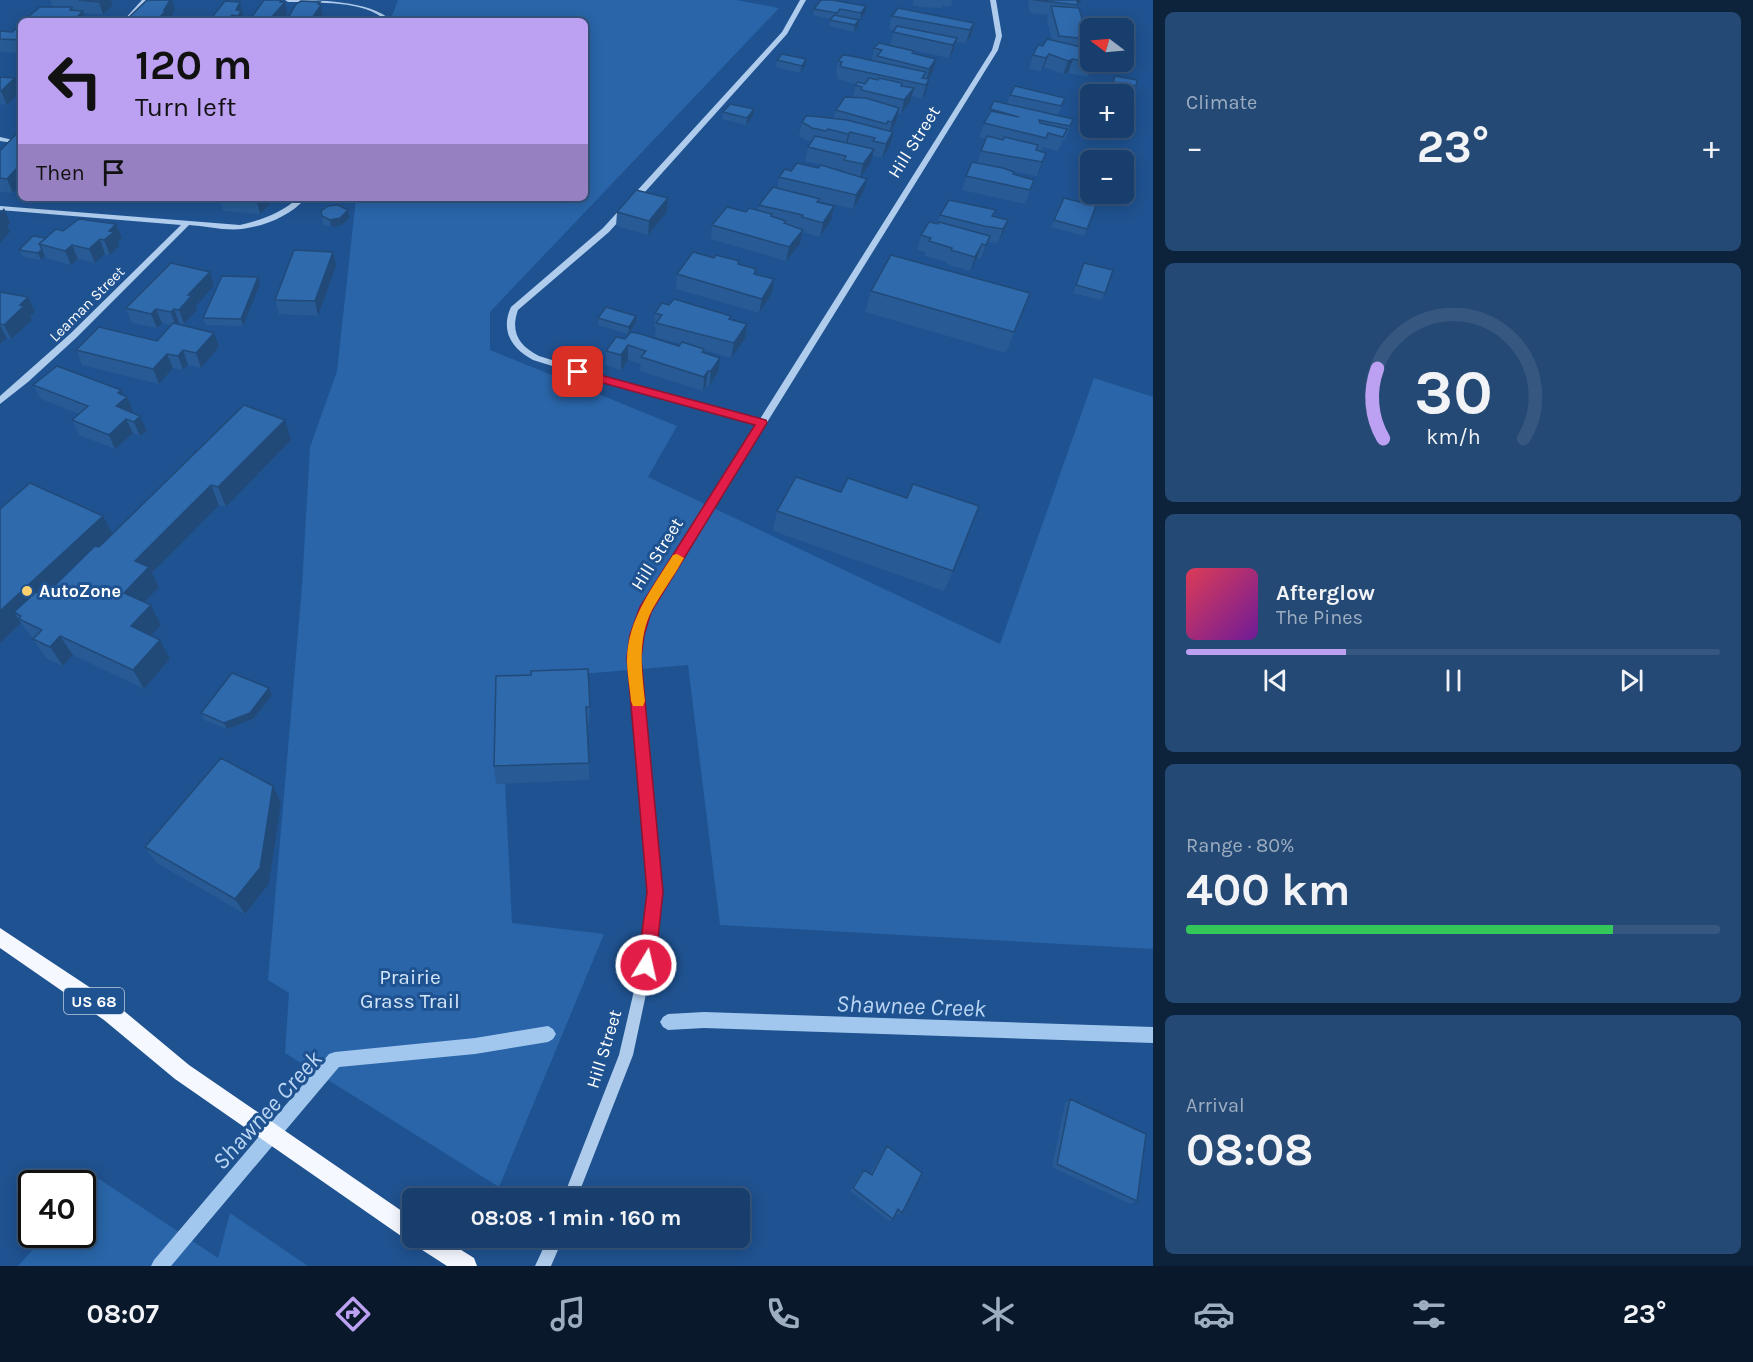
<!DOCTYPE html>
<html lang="en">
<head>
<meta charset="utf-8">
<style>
	:root { --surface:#173e6c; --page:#244974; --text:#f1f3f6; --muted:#9eaec2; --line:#36577f; --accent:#bca0f2 }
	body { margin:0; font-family:Karla,sans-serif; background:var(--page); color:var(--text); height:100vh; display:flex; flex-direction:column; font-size:22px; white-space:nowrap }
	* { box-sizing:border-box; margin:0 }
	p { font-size:20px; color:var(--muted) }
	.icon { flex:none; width:33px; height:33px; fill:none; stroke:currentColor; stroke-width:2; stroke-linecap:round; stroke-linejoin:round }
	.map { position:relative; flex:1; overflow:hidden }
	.side { display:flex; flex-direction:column; gap:12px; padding:12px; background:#0d223b; width:600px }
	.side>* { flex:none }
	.hud { position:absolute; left:18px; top:18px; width:570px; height:183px; border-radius:9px; box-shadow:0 3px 15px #0003,0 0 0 2px var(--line); background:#bca0f2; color:#111; overflow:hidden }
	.needle { width:39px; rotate:286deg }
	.buttons { position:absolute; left:1080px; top:18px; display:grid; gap:12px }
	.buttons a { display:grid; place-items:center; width:54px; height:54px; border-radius:9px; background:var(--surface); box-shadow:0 3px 15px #0003,0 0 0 2px var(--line); font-size:30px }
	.speed { position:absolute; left:18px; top:1170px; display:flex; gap:12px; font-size:30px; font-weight:700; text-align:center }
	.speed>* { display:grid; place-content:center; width:78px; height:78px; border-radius:50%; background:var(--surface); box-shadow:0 3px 15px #0003,0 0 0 2px var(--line); line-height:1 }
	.speed .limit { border:3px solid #111; border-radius:9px; background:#fff; color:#111 }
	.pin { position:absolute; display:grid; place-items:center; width:51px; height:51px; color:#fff; margin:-26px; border-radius:12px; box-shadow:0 3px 9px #0006 }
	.me { position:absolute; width:66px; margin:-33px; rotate:9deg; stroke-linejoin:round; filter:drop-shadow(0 0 4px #0008) }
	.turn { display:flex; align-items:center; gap:21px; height:126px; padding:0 18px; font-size:27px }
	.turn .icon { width:78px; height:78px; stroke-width:2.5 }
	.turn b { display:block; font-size:42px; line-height:51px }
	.then { display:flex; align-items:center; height:57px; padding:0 18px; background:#0003; gap:12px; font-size:22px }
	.big { font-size:45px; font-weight:700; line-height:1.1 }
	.side .widget { flex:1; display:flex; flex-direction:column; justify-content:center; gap:9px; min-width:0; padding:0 21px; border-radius:9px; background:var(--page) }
	.side .dial { align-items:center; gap:0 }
	.dial svg { height:156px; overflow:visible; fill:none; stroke:var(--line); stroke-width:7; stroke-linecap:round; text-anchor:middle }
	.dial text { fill:var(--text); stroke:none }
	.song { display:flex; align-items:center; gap:18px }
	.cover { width:72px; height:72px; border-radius:9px; background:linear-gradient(135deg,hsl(350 70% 55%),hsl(280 70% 35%)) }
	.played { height:6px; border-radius:3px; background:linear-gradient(90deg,var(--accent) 30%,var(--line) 30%) }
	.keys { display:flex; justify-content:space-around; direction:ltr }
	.heat { display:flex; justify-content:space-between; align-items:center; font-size:33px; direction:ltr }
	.charge { height:9px; border-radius:4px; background:linear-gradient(90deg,#34c759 80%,var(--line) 0) }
	.trip { position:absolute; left:402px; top:1188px; width:348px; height:60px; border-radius:9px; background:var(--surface); box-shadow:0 3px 15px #0003,0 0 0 2px var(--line); font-weight:700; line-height:60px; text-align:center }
	.dock { display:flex; height:96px; justify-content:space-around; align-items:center; background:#09192b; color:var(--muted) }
	.dock .icon { width:42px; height:42px }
	.dock .current { color:var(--accent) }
	.dock b { font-size:27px; color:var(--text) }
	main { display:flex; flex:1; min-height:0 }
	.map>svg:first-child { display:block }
	.green { fill:#2965a8 }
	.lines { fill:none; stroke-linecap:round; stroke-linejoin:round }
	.stream { fill:#a2c7ee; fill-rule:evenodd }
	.minor { fill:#afcced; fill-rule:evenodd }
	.major { fill:#f5f9ff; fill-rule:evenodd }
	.wall { fill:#285b95 }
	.shaded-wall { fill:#214a79 }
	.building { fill:#2f6aad; stroke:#214a79; stroke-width:1.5 }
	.route { fill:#e11d48; stroke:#92132f; stroke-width:1.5 }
	.slow { fill:#f59e0b }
	.poi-dot { fill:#fbd06f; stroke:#1f5290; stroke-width:2 }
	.labels { text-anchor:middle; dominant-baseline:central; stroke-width:6; stroke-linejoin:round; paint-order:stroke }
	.far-street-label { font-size:15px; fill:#fff; stroke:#1f5290 }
	.shield { fill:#1f5290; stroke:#bccbde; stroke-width:1.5 }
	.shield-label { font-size:16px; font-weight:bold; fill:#fff }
	.street-label { font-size:18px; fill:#fff; stroke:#1f5290 }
	.poi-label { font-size:18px; font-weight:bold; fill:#fff; stroke:#1f5290; text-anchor:start }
	.near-park-label { font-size:21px; fill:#d4e6f9; stroke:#1f5290 }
	.near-water-label { font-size:24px; font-style:italic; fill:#bbd6f4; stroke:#1f5290 }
</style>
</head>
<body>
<main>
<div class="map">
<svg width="1153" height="1266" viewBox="0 0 1153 1266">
	<rect width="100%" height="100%" fill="#1f5290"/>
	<path class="green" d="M398,0H736L779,8L490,312V350L677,426L648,477L1000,644L1094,378L1153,397V949L720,925L688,665L500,681L512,923L604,934L499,1187L285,1053L289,993L268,980L302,586L310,447L337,371L356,198H585V21H390Z
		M96,1177L218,1258L230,1213L308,1266H18L46,1235L82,1234L83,1193Z"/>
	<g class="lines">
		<path class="stream" d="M704,1012L1153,1027V1043L704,1028L668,1030L663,1027L660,1022L663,1017L668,1014Z
			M548,1026L553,1029L556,1034L553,1039L548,1042L475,1054L339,1067L171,1266H151L154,1260L329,1054L335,1052L475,1038Z"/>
		<path class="minor" d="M142,0H148L129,21H123Z
			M285,0C317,0 370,0 392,21H386C366,0 316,3 288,2Z
			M800,0H806L787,34L609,232L518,310C510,332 519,346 539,356L645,389L760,419L992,50L996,36L990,0H996L1002,36L998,50L650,611L642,635L639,658L661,892L655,952L633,1055L577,1198H563L619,1055L643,952L649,892L629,658L632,635L641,607L756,425L639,393L533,360C512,349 500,331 511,307L603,228L782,32Z
			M0,137L17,141L14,143L0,141Z
			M298,198H306C290,216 265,226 242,229C225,231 206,226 189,225L76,338L28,382L0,404V396L70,334L181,225L0,210V206L240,225C262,220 281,213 298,198Z
			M548,1238H563L551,1266H535Z"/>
		<path class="major" d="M0,928L118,1006L189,1065L412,1218V1238H442L474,1258L477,1266H447L416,1246L414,1240L404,1238L175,1079L104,1020L0,948Z"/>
	</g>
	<path class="wall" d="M50,0H111L113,5L103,15L84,13L86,21H29L28,17L53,7Z
		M909,0H952L951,6H943L942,8L918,7L913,5V0Z
		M1029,0H1080V2L1078,8L1088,39L1084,48L1090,62H1104L1099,73L1095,72L1088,77L1068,73L1063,74L1044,67L1041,71L1029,69L1033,55L1043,46L1052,40L1047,19L1048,15L1030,13L1028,3Z
		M240,2L244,21H209Z
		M282,2L287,15L282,21H251V18Z
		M866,6L865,13L860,20L839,16L859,20L858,27L854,32L829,26L830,19L813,15L814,9Z
		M892,16L974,23L971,36L966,43L956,42L953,52L949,58L890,45L894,30L889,29Z
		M21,24V53L0,52V31L12,32Z
		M874,48L913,53L936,59L933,72L928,79L926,93L922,99L912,96L910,102L901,114L898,113L896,122L891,131L890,146L882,158L872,155L871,162L860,177L863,193L853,209L819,201V202L831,220L820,237L802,232L800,244L786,261L711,239L712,225L746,212L758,211L759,205L777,188L779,177L791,171L818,168L842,172V170L805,161L808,147L811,142L799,136L802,122L834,118L836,110L853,97L856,84L837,79L838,75H836L838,61L872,60Z
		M777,60L805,66L800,73L776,67Z
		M1115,76L1136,86L1133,93L1110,88Z
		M0,77L21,91L7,105L0,104Z
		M1010,95L1065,98L1058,116L1073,119L1065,140H1063L1058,151L1043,147L1041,152L1046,153L1037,176L1013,172V174L1034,180L1025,204L962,190L966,176L977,163L986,139L979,137L990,109L1007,104Z
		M754,109L753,116L746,125L722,119L723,112Z
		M21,131V184L13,193L0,192V151Z
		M219,198H275L260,214L223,211Z
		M668,198L667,212L648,235L616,226L617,212Z
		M1096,206L1084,236L1051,227L1054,220Z
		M348,210L349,218L342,225L331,227L323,224L321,211Z
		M996,210L994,217L1008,220L1003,234L998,243L988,242L981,259L977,258L970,271L946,264L947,262L925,256L926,252L917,250L921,235L937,224L940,215Z
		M116,224L122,238L118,242L119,246L110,255L105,254L95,263L78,259L71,265L46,258L45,256L41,260L23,257L19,250L63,231Z
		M1084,263L1105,293L1101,300L1073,293Z
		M739,264L756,274L772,293L759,313L676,289L677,274Z
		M336,266L318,316L279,314L275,300Z
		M210,272L214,286L196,306L197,310L184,324L179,323L178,324L219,347L201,368L188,365L183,370L173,368L159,384L82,365L76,350L157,341L171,325L162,323L157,328L132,323L126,308Z
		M258,277L260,284L243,326L206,325L203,318Z
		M871,291L1030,293L1006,353L865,312Z
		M0,292L28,297L35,312L30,316L32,320L11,339L7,338L0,344Z
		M655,313L731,319L747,324L745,339L731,358L704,350L703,353L718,372L709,386L706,385L703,391L640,371L641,364L628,360L621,370L605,365L606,351L625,339L679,346L681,344L655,337L656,327H654Z
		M636,316V323L628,334L598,325V318Z
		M33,385L124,395L127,397L133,411L131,412L147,431L140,436L133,433L115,449L79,435L72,420L79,414L41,399Z
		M291,440L226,507L219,505L152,573L159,587L144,603L151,605L161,625L151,636L160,640L170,659L144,689L73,655L63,666L46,658L33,639L21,623L0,643V509L113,533Z
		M777,511L953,571L944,591L773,531Z
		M531,675L590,707L589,725H587L589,763V780L496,784L494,766Z
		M272,695L253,719L227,729L204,720L201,713Z
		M281,803L269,884L245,914L157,863L145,847Z
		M1070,1099L1137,1201L1130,1204L1052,1167L1065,1103Z
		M887,1146L902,1213L898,1215L896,1213L893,1219L889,1221L850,1191L860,1173L864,1170L870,1174L884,1150Z"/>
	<path class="shaded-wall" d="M101,0H111L113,5L103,15L99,2Z
		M170,0H172L175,10L169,21H157Z
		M281,0L282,5L285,2L287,15L282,21H271L270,19Z
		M240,2L243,15L244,21H239L236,10Z
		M320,2L323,18L321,21H310Z
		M866,6L865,13L860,20L861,13Z
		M72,7L76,18L83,11L86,21H75L70,10Z
		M232,15L233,21H226Z
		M859,20L858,27L854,32L855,25Z
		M974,23L971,36L966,43L970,30Z
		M957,38L953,52L949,58L953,45Z
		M1049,54L1044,67L1041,71L1046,58Z
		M806,59L805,66L800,73L802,66Z
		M936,59L933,72L926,82L929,69Z
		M1073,59L1068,73L1063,74L1068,61Z
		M1097,62H1099L1095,72L1088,77L1094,64Z
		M15,78L21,91L7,105L1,91Z
		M929,79L926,93L922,99L926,85Z
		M914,88L910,102L901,114L904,100Z
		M899,108L896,122L888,136L892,122Z
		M754,109L753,116L746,125L747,118Z
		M850,132L847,145L845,148L848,134Z
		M893,132L890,146L882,158L886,144Z
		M874,149L871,162L860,178L863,164Z
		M1046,153L1041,167L1037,176L1042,162Z
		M17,168L21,177V184L13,193L7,179Z
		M867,179L863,193L853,209L856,195Z
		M256,198H275L260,214Z
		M668,198L667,212L648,235L649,221Z
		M834,206L831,220L820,237L823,223Z
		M4,208L10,223L7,226L10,232L0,243V213Z
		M348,210L349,218L342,225L331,227L330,220Z
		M1008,220L1003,234L998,243L1003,229Z
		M116,224L122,238L118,242L119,246L110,255L104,240L109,231Z
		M803,230L800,244L786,261L789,247Z
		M990,236L985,250L981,259L986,245Z
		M100,239L105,254L95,263L89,249Z
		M982,244L977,258L970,271L975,257Z
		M72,245L78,259L71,265L65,251Z
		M42,249L45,256L41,260L38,253Z
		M333,252L336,266L318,316L315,301Z
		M210,272L214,286L196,306L197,310L184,324L179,310L188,295Z
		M258,277L260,284L243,326L241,319Z
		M774,279L772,293L759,313L762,299Z
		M28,297L35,312L30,316L32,320L11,339L4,325L20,305Z
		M156,309L162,323L157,328L151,314Z
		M174,309L179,323L176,327L171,312Z
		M636,316V323L628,334L629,327Z
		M747,324L745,339L731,358L734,343Z
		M0,325L7,338L0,344Z
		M214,333L219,347L201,368L196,353Z
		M628,345V360L621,370V355Z
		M183,350L188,365L183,370L178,356Z
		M167,354L173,368L159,384L153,369Z
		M720,358L718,372L709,386L711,371Z
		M708,371L706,385L703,391L704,377Z
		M121,390L125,398L127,397L133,411L122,420L116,406L118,393Z
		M140,416L147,431L140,436L134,422Z
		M126,419L133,433L115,449L109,435Z
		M285,420L291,440L226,507L218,487Z
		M211,485L219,505L152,573L159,587L134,613L124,593L135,561Z
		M103,516L114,536L21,616L14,612L21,623L0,643V611Z
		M151,605L161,625L142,646L131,626Z
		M60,636L73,655L63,666L50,647Z
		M160,640L170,659L144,689L133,670Z
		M269,688L272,695L253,719L227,729L224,723Z
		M273,786L281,803L269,884L245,914L235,899Z"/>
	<path class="building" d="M78,0H101L99,2Z
		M147,0H170L164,10H166L157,21H125Z
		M264,0H281L280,2H285L270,19L251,18Z
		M821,0H832L866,6L861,13L840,9L837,13L814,9Z
		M1034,0H1080V2L1077,1L1078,5Z
		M225,1L240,2L236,10L241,11L238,16L232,15L226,21H209Z
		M301,1L320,2L318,4L321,5L310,21L287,20L296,4Z
		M1051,6L1079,8L1088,39L1059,36Z
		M40,7H72L70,10L83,11L74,20L28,17Z
		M898,8L974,23L970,30L892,16Z
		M834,15L859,20L855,25L830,20Z
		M21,24V42H18L20,40L0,39V31L12,32Z
		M897,26L957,38L953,45L948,44L893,32Z
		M1047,39L1090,49V62H1097L1094,64L1073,59L1068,61L1049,54L1046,58L1033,55L1038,45L1043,46Z
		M879,43L914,51L912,53L936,59L929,69L877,56L882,50L874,48Z
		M782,54L806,59L802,66L777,60Z
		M843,55L851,56L926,72L922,78L929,79L926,85L842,67L840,66L842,62L838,61Z
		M1115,76L1137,80L1136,86L1113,82Z
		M0,77L15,78L1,91H0Z
		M869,78L878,80L879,78L902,83L901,86L914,88L904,100L861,90L862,87L855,85L858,82L865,84Z
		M1015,86L1065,98L1061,106L1010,95Z
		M845,97L866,98L899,108L892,122L888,121L886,124L836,110Z
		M994,101L1073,119L1070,126L1039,120L1040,123L1067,129L1063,137L1048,133L1046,138L984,123L991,111L1019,117L990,109Z
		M730,104L754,109L747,118L723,112Z
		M806,116H811L847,120L893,132L886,144L873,141L875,138L850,132L848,134L828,129L826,131L812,128L802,122Z
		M19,131H21V168H17L7,179L0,178V151Z
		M815,136L874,149L863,164L844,160L846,156L808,147Z
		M987,136L1003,140L1005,137L1038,145L1036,150L1046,153L1042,162L981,151Z
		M972,162L1003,168L1014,172L1013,174L1034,180L1030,190L966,176Z
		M797,163L818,168L821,165L867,179L856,195L779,177L785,169L791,171Z
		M773,187L820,199L817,202L834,206L823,223L802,217L803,215L759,205Z
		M636,190L668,198L649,221L617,212Z
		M1064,198L1096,206L1087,229L1054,220Z
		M949,200L996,210L992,216L1008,220L1003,229L984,226L940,215Z
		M338,205L348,210L340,218L330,220L322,216L321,211L328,206Z
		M727,207L746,212L749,208L772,214L771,216L786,221L784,223L803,230L789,247L712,225Z
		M79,219L116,224L109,231L114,232L104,240L100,239L89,249L72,245L65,251L39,244L56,229L63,231Z
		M929,222L938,224L939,222L990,236L986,245L982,244L975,257L951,250L952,248L929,241L931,238L921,235Z
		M33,236L46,238L39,244L42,249L38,253L19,250Z
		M294,250L333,252L315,301L275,300Z
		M693,252L714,258L716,255L739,261L738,264L756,269L754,274L774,279L762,299L677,274Z
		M891,255L1030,293L1014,332L871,291Z
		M171,263L210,272L188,295H192L179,310L174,309L171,312L156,309L151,314L126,308Z
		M1084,263L1113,270L1105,293L1076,285Z
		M222,276L258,277L241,319L203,318Z
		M0,292L28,297L20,305L24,306L4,325L0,324Z
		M674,299L731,316L729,319L747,324L734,343L656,323L662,315L655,313L662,303L669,305Z
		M606,307L636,316L629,327L598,318Z
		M173,323L214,333L196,353L183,350L178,356L167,354L153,369L76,350L99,327L157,341Z
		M631,332L641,334L679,346L682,342L704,349L702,352L720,358L711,371H708L704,377L641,357L646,351L628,345L621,355L606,351L616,337L625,339Z
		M57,366L121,390L118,393L127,397L116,406L140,416L134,422L126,419L109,435L72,420L88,406L33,385Z
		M244,405L285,420L218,487L211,485L135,561L149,567L124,593L151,605L131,626L160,640L133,670L60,636L50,647L33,639L42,630L19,619L21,616L14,612L36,592L44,596L95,546L99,547Z
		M796,477L841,492L848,478L907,498L913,484L979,506L953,571L777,511Z
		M30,483L103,516L0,611V509Z
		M588,669L590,707H586L589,763L494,766L496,676L531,675V671Z
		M232,673L269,688L250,713L224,723L201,713Z
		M221,758L273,786L260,868L235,899L145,847Z
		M1070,1099L1146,1134L1137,1201L1057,1164Z
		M887,1146L922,1173L902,1213L898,1209L893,1219L853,1188L864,1170L872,1175Z"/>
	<path class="route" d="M578,369L766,420L767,423L651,612L644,635L641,658L663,892L655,965L652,971L646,973L640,971L638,965L647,892L627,658L630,635L640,607L755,425L574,375V370Z"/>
	<path class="slow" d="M677,554L684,558C674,576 662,592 652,610C637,639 642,671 645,701L643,706H633L631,701C630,688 627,673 627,660C627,620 653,587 673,555Z"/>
	<circle class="poi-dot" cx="27" cy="591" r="6"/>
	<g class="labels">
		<g class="far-street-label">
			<text transform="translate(87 304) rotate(-45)">Leaman Street</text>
		</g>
		<rect class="shield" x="64" y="988" width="60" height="26" rx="4.5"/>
		<g class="shield-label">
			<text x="94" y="1001">US 68</text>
		</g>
		<g class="street-label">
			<text transform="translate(914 142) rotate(-58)">Hill Street</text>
			<text transform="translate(657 554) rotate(-58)">Hill Street</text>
			<text transform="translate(604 1049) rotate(-73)">Hill Street</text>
		</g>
		<g class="poi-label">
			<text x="39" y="591">AutoZone</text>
		</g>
		<g class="near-park-label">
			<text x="410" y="977">Prairie<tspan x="410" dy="24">Grass Trail</tspan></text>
		</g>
		<g class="near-water-label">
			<text transform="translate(911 1006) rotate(2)">Shawnee Creek</text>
			<text transform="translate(267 1110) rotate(-48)">Shawnee Creek</text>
		</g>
	</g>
</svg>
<div class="buttons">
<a><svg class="needle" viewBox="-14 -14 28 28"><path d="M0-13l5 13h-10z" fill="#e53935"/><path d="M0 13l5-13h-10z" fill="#9eaec2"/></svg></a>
<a>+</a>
<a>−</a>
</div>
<div class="speed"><div class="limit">40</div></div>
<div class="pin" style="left:578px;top:372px;background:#d93025"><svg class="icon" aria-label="arrive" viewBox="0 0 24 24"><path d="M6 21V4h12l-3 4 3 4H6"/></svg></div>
<svg class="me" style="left:646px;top:965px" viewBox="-20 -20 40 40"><circle r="17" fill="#e11d48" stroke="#fff" stroke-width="3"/><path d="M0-11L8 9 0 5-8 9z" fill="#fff"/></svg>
<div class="trip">08:08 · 1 min · 160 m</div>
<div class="hud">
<div class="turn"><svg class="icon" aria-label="left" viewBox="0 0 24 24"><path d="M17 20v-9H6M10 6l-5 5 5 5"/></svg><div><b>120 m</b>Turn left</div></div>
<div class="then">Then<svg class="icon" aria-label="arrive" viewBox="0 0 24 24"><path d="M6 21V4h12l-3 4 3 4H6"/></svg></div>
</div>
</div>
<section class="side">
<div class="widget"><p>Climate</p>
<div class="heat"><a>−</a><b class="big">23°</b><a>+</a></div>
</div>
<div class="widget dial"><svg viewBox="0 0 100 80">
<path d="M14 69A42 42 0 1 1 86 69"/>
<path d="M14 69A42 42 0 0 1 11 33" stroke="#bca0f2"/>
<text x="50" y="56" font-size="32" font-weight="700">30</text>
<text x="50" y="72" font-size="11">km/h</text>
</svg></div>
<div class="widget">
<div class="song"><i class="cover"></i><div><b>Afterglow</b><p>The Pines</p></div></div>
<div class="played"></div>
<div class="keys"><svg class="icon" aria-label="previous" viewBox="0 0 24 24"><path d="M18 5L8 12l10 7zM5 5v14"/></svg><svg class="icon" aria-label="pause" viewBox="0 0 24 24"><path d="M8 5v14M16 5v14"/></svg><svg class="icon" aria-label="next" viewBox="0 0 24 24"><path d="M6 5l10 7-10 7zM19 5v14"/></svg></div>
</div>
<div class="widget"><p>Range · 80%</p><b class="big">400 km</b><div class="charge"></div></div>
<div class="widget"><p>Arrival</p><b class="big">08:08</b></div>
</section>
</main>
<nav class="dock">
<b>08:07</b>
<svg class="icon current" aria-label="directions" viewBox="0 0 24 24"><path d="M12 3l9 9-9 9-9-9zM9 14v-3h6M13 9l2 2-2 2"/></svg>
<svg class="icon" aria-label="music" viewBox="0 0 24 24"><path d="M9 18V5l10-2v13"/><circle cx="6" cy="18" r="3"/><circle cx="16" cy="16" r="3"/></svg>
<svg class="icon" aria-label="phone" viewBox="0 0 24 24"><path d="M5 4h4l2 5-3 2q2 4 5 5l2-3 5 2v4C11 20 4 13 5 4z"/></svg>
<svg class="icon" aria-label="climate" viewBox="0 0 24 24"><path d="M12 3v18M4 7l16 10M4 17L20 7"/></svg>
<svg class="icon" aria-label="car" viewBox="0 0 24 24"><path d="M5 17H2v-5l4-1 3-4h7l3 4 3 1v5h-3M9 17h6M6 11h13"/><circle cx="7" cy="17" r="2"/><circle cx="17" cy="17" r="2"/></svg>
<svg class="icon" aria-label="filters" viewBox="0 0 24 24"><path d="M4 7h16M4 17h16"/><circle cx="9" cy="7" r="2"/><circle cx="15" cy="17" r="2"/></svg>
<b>23°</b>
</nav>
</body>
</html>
